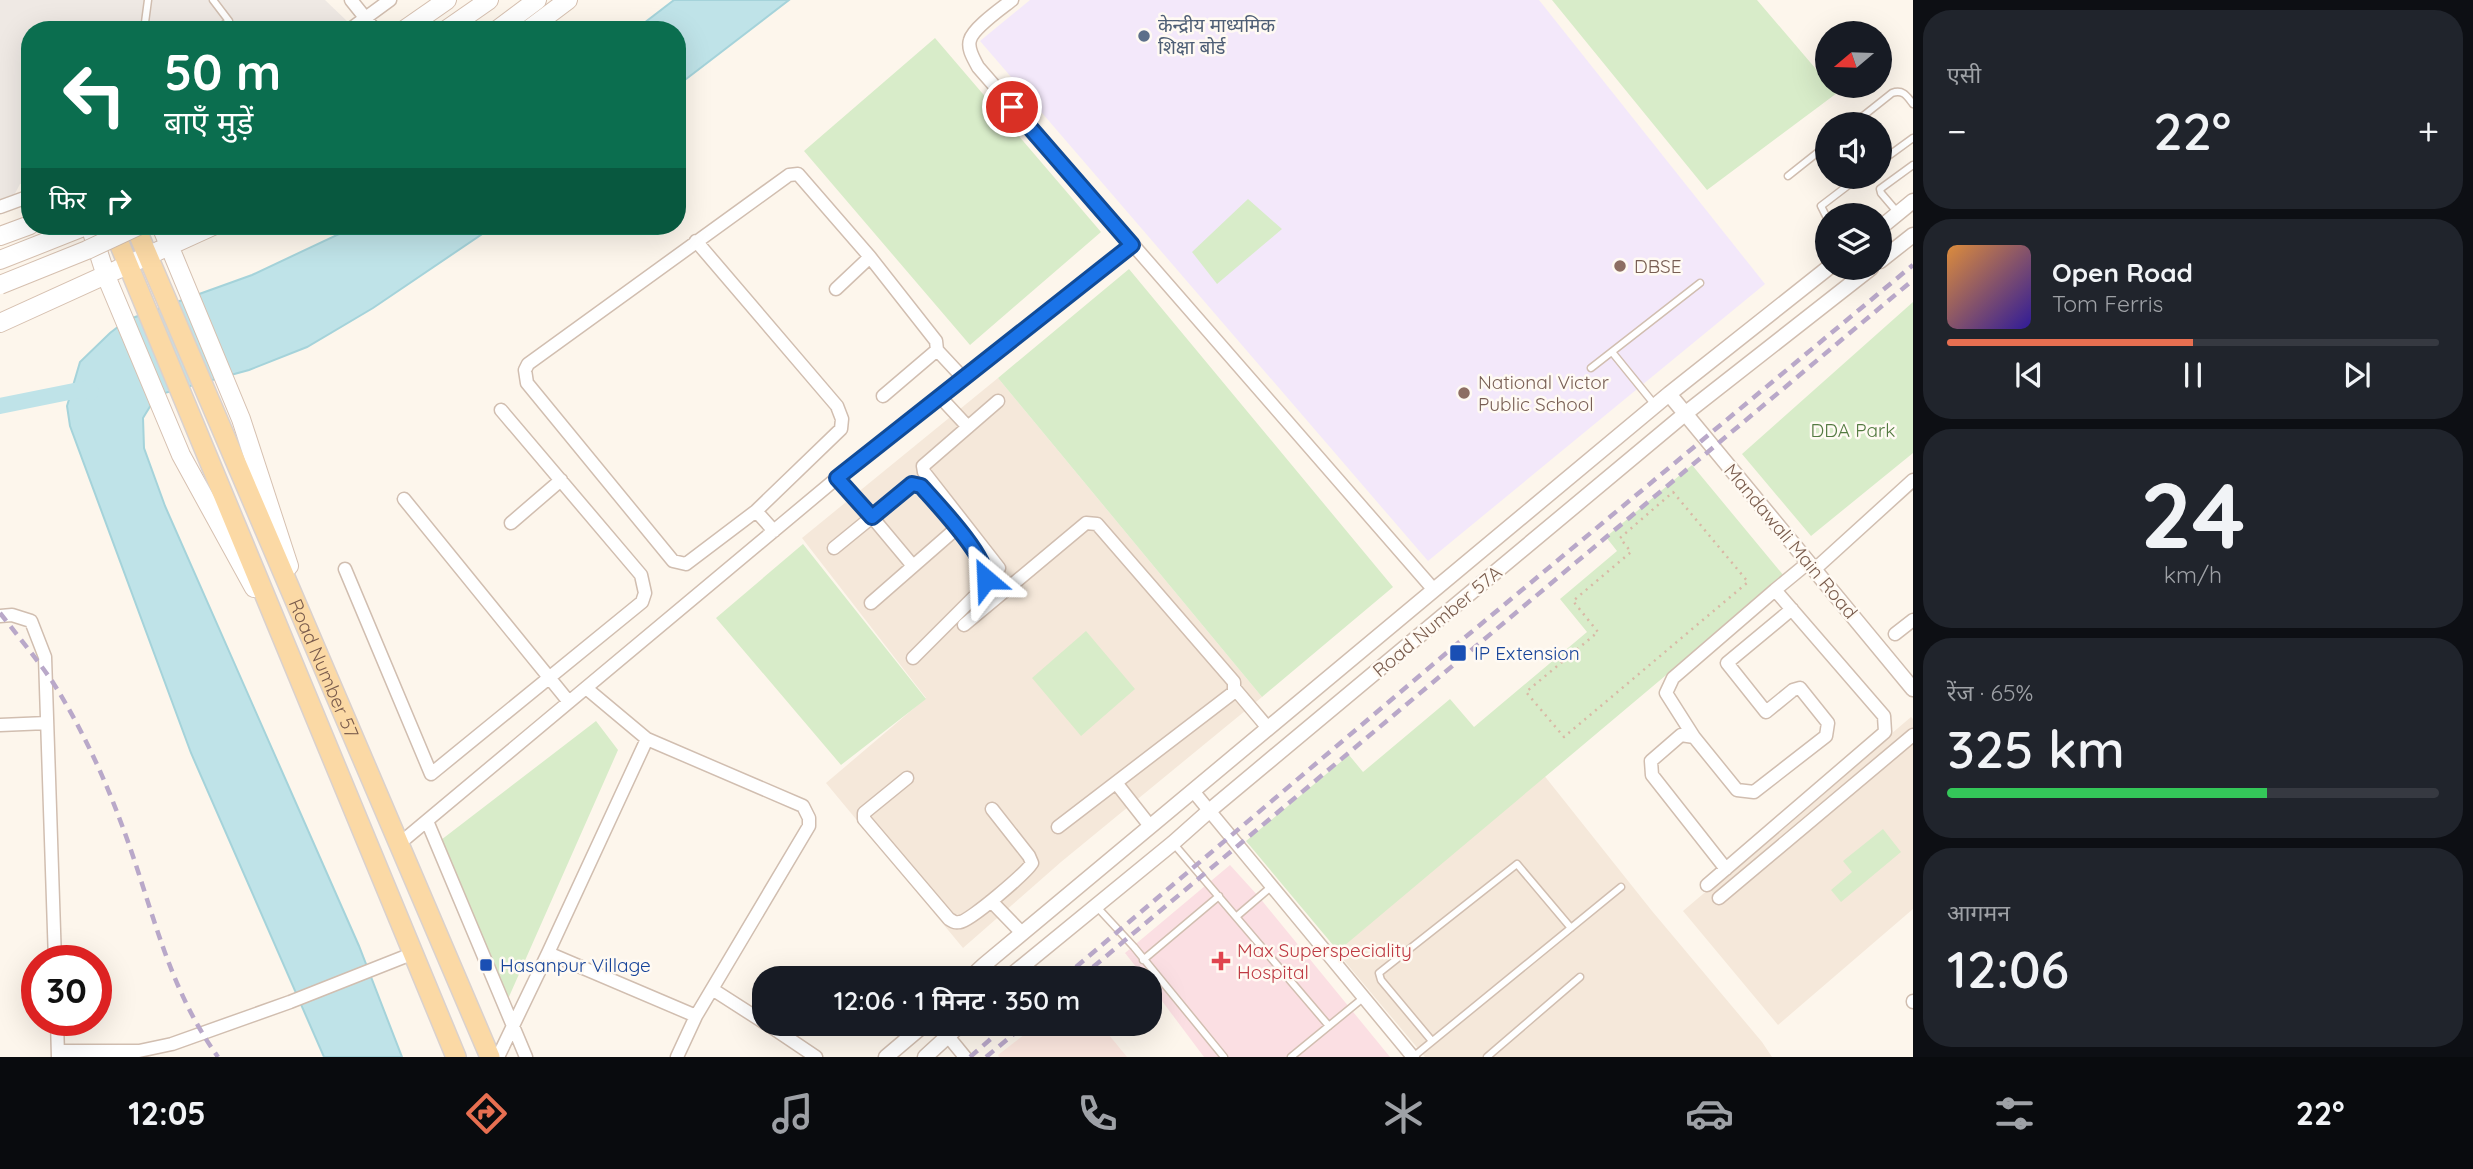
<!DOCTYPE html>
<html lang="hi">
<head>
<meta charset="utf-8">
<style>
	:root { --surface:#171b24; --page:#20242c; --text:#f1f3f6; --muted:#9ea1a6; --line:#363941; --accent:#e76f51 }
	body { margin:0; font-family:Quicksand,"Noto Sans Devanagari",sans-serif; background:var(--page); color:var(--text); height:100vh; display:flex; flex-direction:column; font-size:26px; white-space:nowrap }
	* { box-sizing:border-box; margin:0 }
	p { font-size:23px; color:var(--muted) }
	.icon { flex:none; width:38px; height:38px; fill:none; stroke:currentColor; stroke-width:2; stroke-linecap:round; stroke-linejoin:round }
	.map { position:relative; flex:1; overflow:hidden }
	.side { display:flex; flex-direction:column; gap:10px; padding:10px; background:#0d0f14; width:560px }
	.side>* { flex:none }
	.hud { position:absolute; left:21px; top:21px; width:665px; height:214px; border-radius:28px; box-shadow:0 7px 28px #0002; background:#0b6e4f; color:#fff; overflow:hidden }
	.needle { width:46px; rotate:251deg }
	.buttons { position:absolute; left:1815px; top:21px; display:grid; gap:14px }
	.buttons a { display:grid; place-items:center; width:77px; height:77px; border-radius:50%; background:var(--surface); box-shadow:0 7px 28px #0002; font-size:35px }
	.speed { position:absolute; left:21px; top:945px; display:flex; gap:14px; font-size:35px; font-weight:700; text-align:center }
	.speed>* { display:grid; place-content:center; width:91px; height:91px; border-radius:50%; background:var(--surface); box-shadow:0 7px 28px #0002; line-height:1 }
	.speed .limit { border:10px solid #d22; background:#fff; color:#111 }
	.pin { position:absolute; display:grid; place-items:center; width:60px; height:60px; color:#fff; margin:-30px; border:4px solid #fff; border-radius:50%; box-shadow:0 2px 7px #0007 }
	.me { position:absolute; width:77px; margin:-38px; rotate:334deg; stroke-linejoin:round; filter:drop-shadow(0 0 5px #0008) }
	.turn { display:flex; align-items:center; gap:24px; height:147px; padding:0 28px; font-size:32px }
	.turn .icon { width:91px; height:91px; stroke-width:2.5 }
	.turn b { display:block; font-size:49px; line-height:60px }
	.then { display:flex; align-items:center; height:66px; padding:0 28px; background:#0003; gap:14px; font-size:26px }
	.big { font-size:52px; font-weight:600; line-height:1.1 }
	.side .widget { flex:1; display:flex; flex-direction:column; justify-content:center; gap:10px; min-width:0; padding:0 24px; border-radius:28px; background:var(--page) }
	.side .dial { align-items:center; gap:0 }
	.dial b { font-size:91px; line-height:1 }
	.song { display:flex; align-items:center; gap:21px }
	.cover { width:84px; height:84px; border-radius:10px; background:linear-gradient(135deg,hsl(30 70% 55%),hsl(250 70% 35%)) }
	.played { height:7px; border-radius:4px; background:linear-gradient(90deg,var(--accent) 50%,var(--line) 50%) }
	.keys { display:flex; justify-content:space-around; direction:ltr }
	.heat { display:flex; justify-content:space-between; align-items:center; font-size:38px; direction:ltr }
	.charge { height:10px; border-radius:5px; background:linear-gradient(90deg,#34c759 65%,var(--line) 0) }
	.trip { position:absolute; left:752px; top:966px; width:410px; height:70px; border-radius:28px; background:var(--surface); box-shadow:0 7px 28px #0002; font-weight:600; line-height:70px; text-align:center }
	.tabs { display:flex; height:112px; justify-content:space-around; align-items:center; background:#090b0e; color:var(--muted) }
	.tabs .icon { width:49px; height:49px }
	.tabs .active { color:var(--accent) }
	.tabs b { font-size:32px; color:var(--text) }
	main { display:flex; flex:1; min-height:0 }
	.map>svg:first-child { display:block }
	.residential { fill:#f5e8da }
	.commercial { fill:#fde8e0 }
	.industrial { fill:#efe9e4 }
	.education { fill:#f3e8fa }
	.medical { fill:#fbdfe3 }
	.green { fill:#d8ecc9 }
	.water { fill:#bfe3e8; stroke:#a5d3da; stroke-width:2 }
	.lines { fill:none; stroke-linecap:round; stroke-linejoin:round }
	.canal { stroke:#bfe3e8; stroke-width:16 }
	.service-casing { stroke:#d1beb0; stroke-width:9 }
	.minor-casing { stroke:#d1beb0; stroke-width:15 }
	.tertiary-casing { stroke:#d1beb0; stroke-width:17 }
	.secondary-casing { stroke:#d6c0b0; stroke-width:20 }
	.primary-casing { stroke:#dad1cd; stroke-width:22 }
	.path { stroke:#d9b8a5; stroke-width:2.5; stroke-dasharray:2 5; stroke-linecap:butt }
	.service { stroke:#fff; stroke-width:6 }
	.minor { stroke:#fff; stroke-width:12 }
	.tertiary { stroke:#fff; stroke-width:14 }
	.secondary { stroke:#fff; stroke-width:18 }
	.primary { stroke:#fbd9a5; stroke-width:19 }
	.rail { stroke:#b9a8c9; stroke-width:4.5; stroke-dasharray:10 7; stroke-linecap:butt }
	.secondary-bridge-casing { stroke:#d6c0b0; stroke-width:20; stroke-linecap:butt }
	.secondary-bridge { stroke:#fff; stroke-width:18 }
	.route-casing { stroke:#114b97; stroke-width:18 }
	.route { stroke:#1a73e8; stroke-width:12 }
	.service-dot { fill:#5c6f8a; stroke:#fffaf3; stroke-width:2.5 }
	.education-dot { fill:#8d6e63; stroke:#fffaf3; stroke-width:2.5 }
	.transit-dot { fill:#1a4fb4; stroke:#fffaf3; stroke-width:2.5 }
	.health-dot { fill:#e0444e; stroke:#fffaf3; stroke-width:2.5 }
	.labels { text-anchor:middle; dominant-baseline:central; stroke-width:5; stroke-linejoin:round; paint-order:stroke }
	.service-label { font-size:19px; fill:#4e5e75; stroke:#fffaf3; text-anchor:start }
	.education-label { font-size:19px; fill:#785e54; stroke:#fffaf3; text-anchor:start }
	.park-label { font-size:19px; fill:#537a41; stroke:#fffaf3 }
	.street-label { font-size:19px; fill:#7a5c4d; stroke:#fffaf3 }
	.transit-label { font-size:19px; fill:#164399; stroke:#fffaf3; text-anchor:start }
	.health-label { font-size:19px; fill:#be3a42; stroke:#fffaf3; text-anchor:start }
</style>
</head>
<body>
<main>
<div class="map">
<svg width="1913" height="1057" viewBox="0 0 1913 1057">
	<rect width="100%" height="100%" fill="#fdf6ec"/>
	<path class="residential" d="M998,378L1262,697L1061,862L963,948L826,783L926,698L802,538Z
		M1911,717L1913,719V909L1778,1025L1683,911Z
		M1543,774L1652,911L1762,1042L1772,1057H1425L1336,951Z"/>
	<path class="commercial" d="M1038,1024H1100L1127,1057H999L998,1055Z"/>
	<path class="industrial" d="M0,0H325L348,22L335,30H30V182L20,184L12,199L0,203Z"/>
	<path class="education" d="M1030,0H1539L1765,284L1428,561L980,41Z"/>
	<path class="medical" d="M1230,865L1259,897L1390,1057H1204L1150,985V978H1145L1125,953Z"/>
	<path class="green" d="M1552,0H1757L1827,82V86H1830L1837,93L1707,190Z
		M935,38L1101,232L970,345L804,151Z
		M1248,199L1282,229L1217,284L1192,252Z
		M1129,269L1393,587L1262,697L998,378Z
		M1913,302V453L1811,536L1742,454Z
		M1692,465L1784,576L1338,951L1246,841L1349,755L1363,772L1450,699L1474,727L1587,632L1560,599L1617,551L1606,537Z
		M803,544L926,699L841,765L716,618Z
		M1086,631L1135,689L1081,736L1032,678Z
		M596,721L618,750L504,1008L441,840Z
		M1883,829L1901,852L1841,902L1831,890L1852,872L1843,861Z"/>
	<path class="water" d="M674,0H789L677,86V30H635Z
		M356,226H494L373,308L307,347L249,370L157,395L143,418L144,448L165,506L359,946L402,1057H324L191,753L70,426L67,406L80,362L110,333L127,320L252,275Z"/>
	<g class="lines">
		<path class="canal" d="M0,406L89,388L91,392"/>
		<defs>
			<path id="service" d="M213,0L229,21L216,30
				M144,30L148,0
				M1853,124L1892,93C1903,89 1907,96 1913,104
				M1880,162L1913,138
				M1788,176L1827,145
				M1898,213L1881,193L1880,189L1913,165
				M1827,218L1821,206L1859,177
				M1612,352L1655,405
				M1591,368L1700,283
				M1173,843L1329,1026
				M1097,907L1134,947L1224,1057
				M1237,916L1272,886
				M1143,960L1219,896
				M1432,1041L1381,980L1379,973L1517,864L1571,928
				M1291,1057L1363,998
				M1413,1057L1621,887
				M1487,1057L1580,977"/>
			<path id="minor" d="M351,0L375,30
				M1012,0C1002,8 973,28 970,40C967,49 974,59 978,67L1434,590
				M349,30L390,0
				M0,207L30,196
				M696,241L837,406L842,419L841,429L756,511L686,564L673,561L527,383L525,370L528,364L789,175L798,174L870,257L936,341L937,350L883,396
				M836,289L870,257
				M937,350L964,379
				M941,398L968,427
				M998,401L923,466L924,472L999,568
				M837,478L872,517L912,484L921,486L958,527L985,567L986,585L913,658
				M404,499L569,702
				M756,511L774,531
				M511,523L561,480
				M834,548L872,517L913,566
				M345,569L431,774L642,602L645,593L641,575L501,410
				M1815,569L1913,480
				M871,603L958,527
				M0,616L12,615L31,621L45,657L55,961
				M964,625L1086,523L1097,524L1234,682V692L1058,827
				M1895,634L1913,620
				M586,688L647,739
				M1235,689L1268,728
				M0,725L47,723
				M1694,737L1666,693L1673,678L1775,590
				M907,778L864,813V819L949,919C954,922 955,923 960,922C970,921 1026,873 1032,863L1029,856L992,809
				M1117,784L1150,826
				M1193,791L1413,1057
				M427,821L526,1057
				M399,844L837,478L1132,245
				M1726,869L1652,775L1651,761L1681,735L1694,737L1737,790L1754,792L1826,736L1828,723L1800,688L1793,690L1766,712L1727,663L1792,609
				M1707,885L1885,732L1884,716L1775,590L1809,562
				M1719,898L1913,735
				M991,901L1022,933
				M548,953L696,1016
				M712,989L765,1023
				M1913,1001V1002
				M57,1020L58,1057
				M767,1024L816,1057
				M938,1024L965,1057
				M58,1051H139L172,1044L290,1002L414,953
				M498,1057L548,953L647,739L803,806L809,818V826L696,1016L677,1057"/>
			<path id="tertiary" d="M1880,228L1913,201
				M1880,261L1913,235
				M1669,394L1913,689
				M970,978L984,965L1669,394L1828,268
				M1008,978L1173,843L1209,811L1686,413L1871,268
				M886,1057L925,1024
				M925,1057L961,1024"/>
			<path id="secondary" d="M404,30L447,0
				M446,30L489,0
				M497,30L537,0
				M528,30L568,0
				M90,226L106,276L181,455L254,588
				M161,226L241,419L289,566
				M0,236L30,225
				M0,260L86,226
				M0,323L213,226"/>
			<g id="primary">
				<path d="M112,226L456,1057"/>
				<path id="s1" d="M135,226L490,1057"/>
			</g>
		</defs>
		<use href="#service" class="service-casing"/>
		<use href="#minor" class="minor-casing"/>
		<use href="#tertiary" class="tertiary-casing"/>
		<use href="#secondary" class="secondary-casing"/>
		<use href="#primary" class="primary-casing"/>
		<path class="path" d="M1673,492L1748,582L1564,737L1526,692L1598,632L1573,601L1631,552L1620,538Z"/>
		<use href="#service" class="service"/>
		<use href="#minor" class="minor"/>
		<use href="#tertiary" class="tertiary"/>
		<use href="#secondary" class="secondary"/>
		<use href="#primary" class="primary"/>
		<path class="rail" d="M0,613C18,636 36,658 52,681C80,725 102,772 120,820C152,903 165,983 218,1057
			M1063,978L1457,644L1913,265
			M1080,978L1913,280
			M970,1057L993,1037
			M986,1057L1026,1024"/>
		<defs>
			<path id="secondary-bridge" d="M0,285L87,250L138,226"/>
		</defs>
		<use href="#secondary-bridge" class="secondary-bridge-casing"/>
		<use href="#secondary-bridge" class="secondary-bridge"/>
	</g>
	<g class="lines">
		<defs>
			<path id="route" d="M986,579C987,556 937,504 921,486L912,484L872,517L837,478L1132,245L1012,107"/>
		</defs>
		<use href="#route" class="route-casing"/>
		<use href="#route" class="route"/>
	</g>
	<circle class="service-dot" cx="1144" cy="36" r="7"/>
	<g class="education-dot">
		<circle cx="1620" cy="266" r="7"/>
		<circle cx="1464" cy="393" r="7"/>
	</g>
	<g class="transit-dot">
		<rect x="1449" y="644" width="18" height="18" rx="3.5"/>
		<rect x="479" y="958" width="14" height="14" rx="3.5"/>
	</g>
	<path class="health-dot" d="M1217.5 950.5h7v7h7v7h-7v7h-7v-7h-7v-7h7z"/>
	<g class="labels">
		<g class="service-label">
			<text x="1158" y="25">केन्द्रीय माध्यमिक<tspan x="1158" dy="22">शिक्षा बोर्ड</tspan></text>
		</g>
		<g class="education-label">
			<text x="1634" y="266">DBSE</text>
			<text x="1478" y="382">National Victor<tspan x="1478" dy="22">Public School</tspan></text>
		</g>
		<g class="park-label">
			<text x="1853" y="430">DDA Park</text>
		</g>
		<g class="street-label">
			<text transform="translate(1791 541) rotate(50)">Mandawali Main Road</text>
			<text transform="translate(1437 621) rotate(-40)">Road Number 57A</text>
			<text stroke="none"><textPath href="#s1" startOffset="481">Road Number 57</textPath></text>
		</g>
		<g class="transit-label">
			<text x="1474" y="653">IP Extension</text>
			<text x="500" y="965">Hasanpur Village</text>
		</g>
		<g class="health-label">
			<text x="1237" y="950">Max Superspeciality<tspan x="1237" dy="22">Hospital</tspan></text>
		</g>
	</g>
</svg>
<div class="buttons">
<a><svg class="needle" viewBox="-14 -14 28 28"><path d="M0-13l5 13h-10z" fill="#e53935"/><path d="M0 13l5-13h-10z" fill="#9ea1a6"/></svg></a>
<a><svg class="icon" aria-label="sound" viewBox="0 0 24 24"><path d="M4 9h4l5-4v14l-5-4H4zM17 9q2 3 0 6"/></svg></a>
<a><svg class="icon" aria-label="layers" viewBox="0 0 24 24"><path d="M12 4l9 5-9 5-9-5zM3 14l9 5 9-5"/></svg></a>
</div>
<div class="speed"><div class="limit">30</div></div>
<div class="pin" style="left:1012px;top:107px;background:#d93025"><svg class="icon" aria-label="arrive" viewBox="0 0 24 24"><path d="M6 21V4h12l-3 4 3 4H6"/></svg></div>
<svg class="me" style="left:986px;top:579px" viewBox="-20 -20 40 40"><path d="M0-17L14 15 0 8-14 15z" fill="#1a73e8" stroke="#fff" stroke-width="4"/></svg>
<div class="trip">12:06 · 1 मिनट · 350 m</div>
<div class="hud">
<div class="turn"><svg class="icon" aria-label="left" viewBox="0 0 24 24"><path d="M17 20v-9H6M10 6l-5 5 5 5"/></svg><div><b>50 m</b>बाएँ मुड़ें</div></div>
<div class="then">फिर<svg class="icon" aria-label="right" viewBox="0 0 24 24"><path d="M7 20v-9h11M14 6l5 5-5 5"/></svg></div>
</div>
</div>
<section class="side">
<div class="widget"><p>एसी</p>
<div class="heat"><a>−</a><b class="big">22°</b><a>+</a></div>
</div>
<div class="widget">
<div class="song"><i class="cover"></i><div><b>Open Road</b><p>Tom Ferris</p></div></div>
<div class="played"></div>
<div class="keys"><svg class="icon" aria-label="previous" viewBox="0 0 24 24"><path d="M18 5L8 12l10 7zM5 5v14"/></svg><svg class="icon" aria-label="pause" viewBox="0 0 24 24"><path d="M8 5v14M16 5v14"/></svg><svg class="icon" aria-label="next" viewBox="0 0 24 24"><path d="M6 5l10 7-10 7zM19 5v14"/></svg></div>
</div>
<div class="widget dial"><b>24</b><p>km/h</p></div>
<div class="widget"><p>रेंज · 65%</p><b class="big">325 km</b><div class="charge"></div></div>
<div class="widget"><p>आगमन</p><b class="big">12:06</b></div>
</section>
</main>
<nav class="tabs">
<b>12:05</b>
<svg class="icon active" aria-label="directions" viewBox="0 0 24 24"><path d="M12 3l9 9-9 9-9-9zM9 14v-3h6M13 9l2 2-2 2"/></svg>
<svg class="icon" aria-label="music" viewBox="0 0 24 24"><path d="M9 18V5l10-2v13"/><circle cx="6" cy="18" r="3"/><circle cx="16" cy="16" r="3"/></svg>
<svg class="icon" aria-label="phone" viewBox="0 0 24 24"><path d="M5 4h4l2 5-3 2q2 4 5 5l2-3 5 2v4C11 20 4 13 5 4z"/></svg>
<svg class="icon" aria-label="climate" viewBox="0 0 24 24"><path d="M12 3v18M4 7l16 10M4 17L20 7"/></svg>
<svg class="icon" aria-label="car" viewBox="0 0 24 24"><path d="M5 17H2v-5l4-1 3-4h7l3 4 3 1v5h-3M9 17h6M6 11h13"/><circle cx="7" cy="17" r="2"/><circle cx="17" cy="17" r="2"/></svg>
<svg class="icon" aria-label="filters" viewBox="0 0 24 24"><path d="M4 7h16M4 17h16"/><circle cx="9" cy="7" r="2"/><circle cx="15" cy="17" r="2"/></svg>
<b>22°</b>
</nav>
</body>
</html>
